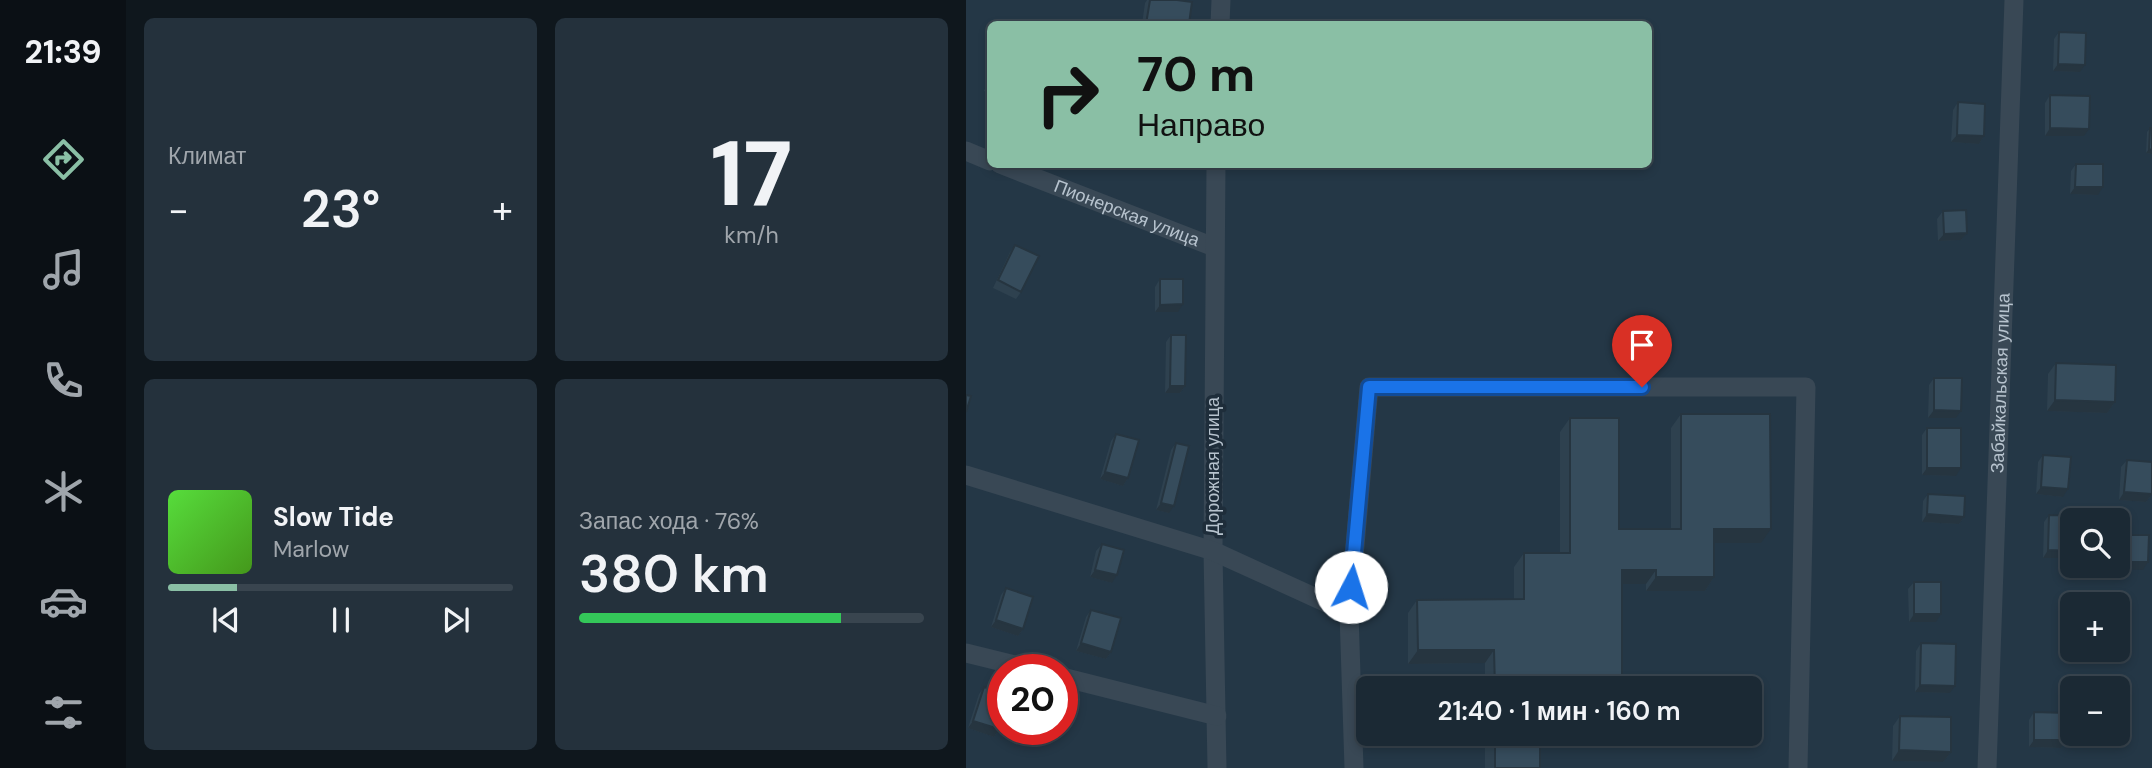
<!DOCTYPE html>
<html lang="ru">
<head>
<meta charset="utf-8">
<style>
	:root { --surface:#1b2934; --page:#24313c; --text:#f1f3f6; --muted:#a0a6ac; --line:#39454f; --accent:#8abfa5 }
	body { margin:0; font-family:"DM Sans",sans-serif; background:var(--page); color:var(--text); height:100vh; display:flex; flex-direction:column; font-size:26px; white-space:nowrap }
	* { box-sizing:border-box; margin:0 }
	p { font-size:23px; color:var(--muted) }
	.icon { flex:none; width:38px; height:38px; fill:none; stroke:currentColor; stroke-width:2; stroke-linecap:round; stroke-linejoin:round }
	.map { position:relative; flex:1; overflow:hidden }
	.side { display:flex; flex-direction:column; gap:18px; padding:18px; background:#0f171d; width:840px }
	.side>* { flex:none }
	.hud { position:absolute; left:21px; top:21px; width:665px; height:147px; border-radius:10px; box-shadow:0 4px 10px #0003,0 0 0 2px var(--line); background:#8abfa5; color:#111; overflow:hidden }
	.tools { position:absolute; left:1094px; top:508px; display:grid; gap:14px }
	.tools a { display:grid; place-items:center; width:70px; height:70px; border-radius:10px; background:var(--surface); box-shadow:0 4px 10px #0003,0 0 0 2px var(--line); font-size:35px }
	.speed { position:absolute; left:21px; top:654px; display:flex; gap:14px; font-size:35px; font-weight:700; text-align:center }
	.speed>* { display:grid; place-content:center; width:91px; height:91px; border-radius:50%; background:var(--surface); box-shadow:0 4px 10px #0003,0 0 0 2px var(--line); line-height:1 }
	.speed .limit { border:10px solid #d22; background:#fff; color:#111 }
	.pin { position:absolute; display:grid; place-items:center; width:60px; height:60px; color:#fff; margin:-72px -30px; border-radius:50% 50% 50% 0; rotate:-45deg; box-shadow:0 0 7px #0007 }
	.pin .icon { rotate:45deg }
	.me { position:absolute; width:77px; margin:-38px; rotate:5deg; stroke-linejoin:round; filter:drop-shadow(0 0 5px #0008) }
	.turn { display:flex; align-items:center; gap:24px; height:147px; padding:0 35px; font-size:32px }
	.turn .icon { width:91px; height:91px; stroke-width:2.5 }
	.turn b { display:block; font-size:49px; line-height:60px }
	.big { font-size:52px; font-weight:600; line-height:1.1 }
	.side .card { flex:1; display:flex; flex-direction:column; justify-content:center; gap:10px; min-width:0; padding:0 24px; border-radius:10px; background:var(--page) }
	.side .dial { align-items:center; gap:0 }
	.dial b { font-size:91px; line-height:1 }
	.song { display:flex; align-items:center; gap:21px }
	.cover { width:84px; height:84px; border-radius:10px; background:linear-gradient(135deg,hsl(110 70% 55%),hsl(100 70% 35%)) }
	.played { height:7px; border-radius:4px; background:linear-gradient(90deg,var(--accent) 20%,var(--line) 20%) }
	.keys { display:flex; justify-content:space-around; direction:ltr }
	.heat { display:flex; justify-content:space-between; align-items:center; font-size:38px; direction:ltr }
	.charge { height:10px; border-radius:5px; background:linear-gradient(90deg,#34c759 76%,var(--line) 0) }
	.side .tiles { flex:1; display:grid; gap:18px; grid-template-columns:repeat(2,1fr) }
	.trip { position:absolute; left:390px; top:676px; width:406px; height:70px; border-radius:10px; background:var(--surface); box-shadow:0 4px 10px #0003,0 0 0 2px var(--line); font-weight:600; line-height:70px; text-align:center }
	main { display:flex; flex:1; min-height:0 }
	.menu { display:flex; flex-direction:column; width:126px; justify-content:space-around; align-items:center; background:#0b1015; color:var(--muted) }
	.menu .icon { width:49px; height:49px }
	.menu .on { color:var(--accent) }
	.menu b { font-size:32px; color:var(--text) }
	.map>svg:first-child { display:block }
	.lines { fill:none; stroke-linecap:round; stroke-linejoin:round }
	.minor { stroke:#394855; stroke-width:19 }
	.wall { fill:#2e414f }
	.shaded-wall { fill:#263540 }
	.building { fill:#364c5c; stroke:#263540; stroke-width:2 }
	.route-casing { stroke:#114b97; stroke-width:18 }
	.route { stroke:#1a73e8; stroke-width:12 }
	.labels { text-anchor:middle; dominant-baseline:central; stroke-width:7; stroke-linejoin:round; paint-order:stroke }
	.street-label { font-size:18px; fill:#b7c3ce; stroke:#1e2d3a }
</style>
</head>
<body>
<main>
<nav class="menu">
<b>21:39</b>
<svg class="icon on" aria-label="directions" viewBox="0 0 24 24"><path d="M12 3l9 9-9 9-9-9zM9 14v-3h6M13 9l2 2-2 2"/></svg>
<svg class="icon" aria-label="music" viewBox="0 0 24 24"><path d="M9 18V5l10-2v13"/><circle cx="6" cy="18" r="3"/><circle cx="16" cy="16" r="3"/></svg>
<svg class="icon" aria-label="phone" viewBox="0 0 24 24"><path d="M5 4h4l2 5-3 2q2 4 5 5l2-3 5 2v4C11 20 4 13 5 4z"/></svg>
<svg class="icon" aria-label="climate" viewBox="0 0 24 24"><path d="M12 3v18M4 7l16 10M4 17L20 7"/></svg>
<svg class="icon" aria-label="car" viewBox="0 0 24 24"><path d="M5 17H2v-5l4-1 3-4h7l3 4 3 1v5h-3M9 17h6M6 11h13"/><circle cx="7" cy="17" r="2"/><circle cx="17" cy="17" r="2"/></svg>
<svg class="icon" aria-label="filters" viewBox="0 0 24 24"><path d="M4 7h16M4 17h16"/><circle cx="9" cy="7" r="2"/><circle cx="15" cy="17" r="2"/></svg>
</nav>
<section class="side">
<div class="tiles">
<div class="card"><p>Климат</p>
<div class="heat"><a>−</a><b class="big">23°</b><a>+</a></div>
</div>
<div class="card dial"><b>17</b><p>km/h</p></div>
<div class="card">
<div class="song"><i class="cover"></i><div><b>Slow Tide</b><p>Marlow</p></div></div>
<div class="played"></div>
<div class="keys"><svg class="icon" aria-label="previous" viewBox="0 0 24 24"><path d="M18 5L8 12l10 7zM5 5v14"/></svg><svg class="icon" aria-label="pause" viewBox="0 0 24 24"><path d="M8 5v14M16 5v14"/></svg><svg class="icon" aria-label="next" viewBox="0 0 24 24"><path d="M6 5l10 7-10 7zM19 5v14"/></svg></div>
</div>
<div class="card"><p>Запас хода · 76%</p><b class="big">380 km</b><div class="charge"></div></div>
</div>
</section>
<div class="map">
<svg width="1186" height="768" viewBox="0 0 1186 768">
	<rect width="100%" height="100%" fill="#243746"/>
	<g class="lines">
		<g class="minor">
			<path d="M254,24L255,0"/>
			<path d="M0,151L24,161"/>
			<path id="s1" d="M34,164L248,247"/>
			<path d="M250,164L247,551L251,768"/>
			<path d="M0,475L247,551L383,613"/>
			<path d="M0,653L69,670"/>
			<path d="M96,677L251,716"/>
			<path d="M388,768L383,613L403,387H840L832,768"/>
			<path id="s2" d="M1021,768L1048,0"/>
		</g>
	</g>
	<path class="wall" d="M181,0H184L223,24H176L179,3Z
		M1093,32L1114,72L1087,71L1088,39Z
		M24,77V94L18,91Z
		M1084,95L1118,136H1079V103Z
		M992,102L1018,136L1013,144L985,142L987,110Z
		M1184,128H1186V154L1180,153L1181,132Z
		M1110,164L1132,195L1104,194L1105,171Z
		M977,211L1001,233L995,240L972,241L971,219Z
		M49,245L55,292L50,299L27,288L44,252Z
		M194,279L212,312H189V287Z
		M205,335L219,386L214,393H199L200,342Z
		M1090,363L1149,402L1141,413L1081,411L1082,374Z
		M968,378L990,418H962L963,385Z
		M715,414L795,543H748V577L739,591H680V584H656V688H519V663L442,664V613L451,600L548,599V567L558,553H594V432L604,418L653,529H705V428Z
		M961,428L990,476L956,475V435Z
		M150,434L162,478L157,486L134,479L145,441Z
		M210,443L203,513L190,510L205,450Z
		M1077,455L1097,497L1070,494L1072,462Z
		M1161,460L1186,494L1180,502L1153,500L1155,467Z
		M962,494L998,517L993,524L956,522L957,501Z
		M1083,515L1106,520V558H1077L1078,522Z
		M136,544L146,583L124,577L130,551Z
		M948,582L970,622H943L942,589Z
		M40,588L57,629L52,636L25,627L35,595Z
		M125,610L145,652L140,659L110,651L120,617Z
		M955,643L984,693L949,692L950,651Z
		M18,687L33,729L28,737L2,728L13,694Z
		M1068,712L1100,740L1095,748L1063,747V720Z
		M934,716L985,752L977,762L926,761L927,726Z
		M519,733H574V768H519Z"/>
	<path class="shaded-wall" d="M1092,64L1119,65L1114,72L1087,71Z
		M1084,128L1123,129L1118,136H1079Z
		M991,135L1018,136L1013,144L985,142Z
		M1183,149L1186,150V154L1180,153Z
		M151,164H170L166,169Z
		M1109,187H1137L1132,195L1104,194Z
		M1001,233L995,240L972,241L978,234Z
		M217,304L212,312H189L194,305Z
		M204,386H219L214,393H199Z
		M1089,400L1149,402L1141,413L1081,411Z
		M968,410L995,411L990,418H962Z
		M961,468H995L990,476L956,475Z
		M139,472L162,478L157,486L134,479Z
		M1075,487L1102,489L1097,497L1070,494Z
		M1158,492L1186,494L1180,502L1153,500Z
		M195,503L208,506L203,513L190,510Z
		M961,514L998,517L993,524L956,522Z
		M748,529H805L795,543H738Z
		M1082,550L1106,551V558H1077Z
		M1152,562H1182L1177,570L1145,569L1148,565H1152Z
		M129,570L151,575L146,583L124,577Z
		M656,570H690L680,584H646Z
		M690,577H748L739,591H680Z
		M948,614H975L970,622H943Z
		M30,620L57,629L52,636L25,627Z
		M115,643L145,652L140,659L110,651Z
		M452,650H528L519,663L442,664Z
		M574,679H625L619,688H568Z
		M954,685L989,686L984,693L949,692Z
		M7,721L33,729L28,737L2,728Z
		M1068,740H1100L1095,748L1063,747Z
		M933,750L985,752L977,762L926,761Z"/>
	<path class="building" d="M184,0H211L226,2L223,24H180Z
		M1093,32L1120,33L1119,65L1092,64Z
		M1084,95L1124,96L1123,129L1084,128Z
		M992,102L1019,104L1018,136L991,135Z
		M1184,128H1186V150L1183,149Z
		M1110,164H1137V187H1109Z
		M1000,210L1001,233L978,234L977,211Z
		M49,245L73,256L55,292L32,280Z
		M194,279H217V304L194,305Z
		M205,335H220L219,386H204Z
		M1090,363L1150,365L1149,402L1089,400Z
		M968,378H996L995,411L968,410Z
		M0,395L5,396L0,412Z
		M715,414H804L805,529H748V577H690V570H656V688H625V679H574V688H529L528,650H452L451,600L558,599V553H604V418H653V529H715Z
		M961,428H995V468H961Z
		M150,434L173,440L162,478L139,472Z
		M210,443L223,446L208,506L195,503Z
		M1077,455L1105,457L1102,489L1075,487Z
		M1161,460L1186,462V494L1158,492Z
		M962,494L999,496L998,517L961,514Z
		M1083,515L1125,516V520H1106V551L1082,550Z
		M1152,535H1183L1182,562H1152Z
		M136,544L158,550L151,575L129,570Z
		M948,582H975V614H948Z
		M40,588L67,597L57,629L30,620Z
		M125,610L155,618L145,652L115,643Z
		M955,643L990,644L989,686L954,685Z
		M18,687L37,693V719L33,729L7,721Z
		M1068,712L1101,713L1100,740H1068Z
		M934,716L985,717V752L933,750Z
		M529,733H574V768H529Z"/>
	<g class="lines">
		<defs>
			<path id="route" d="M385,587L403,387H676"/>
		</defs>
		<use href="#route" class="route-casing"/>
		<use href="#route" class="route"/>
	</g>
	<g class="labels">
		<g class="street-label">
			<text stroke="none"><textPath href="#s1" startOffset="136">Пионерская улица</textPath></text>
			<text stroke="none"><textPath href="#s2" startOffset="385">Забайкальская улица</textPath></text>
			<text transform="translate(247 466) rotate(-90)">Дорожная улица</text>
		</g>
	</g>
</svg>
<div class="tools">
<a><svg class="icon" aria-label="search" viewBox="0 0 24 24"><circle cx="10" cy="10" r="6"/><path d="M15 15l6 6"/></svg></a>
<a>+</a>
<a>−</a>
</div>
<div class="speed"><div class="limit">20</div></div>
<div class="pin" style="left:676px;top:387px;background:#d93025"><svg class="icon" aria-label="arrive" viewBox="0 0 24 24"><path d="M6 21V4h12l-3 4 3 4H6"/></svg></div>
<svg class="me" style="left:385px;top:587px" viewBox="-20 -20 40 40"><circle r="19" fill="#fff"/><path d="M0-13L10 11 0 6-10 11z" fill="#1a73e8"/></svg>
<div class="trip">21:40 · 1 мин · 160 m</div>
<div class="hud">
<div class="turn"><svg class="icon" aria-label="right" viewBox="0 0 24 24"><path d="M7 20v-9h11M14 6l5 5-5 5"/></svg><div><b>70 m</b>Направо</div></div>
</div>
</div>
</main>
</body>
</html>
